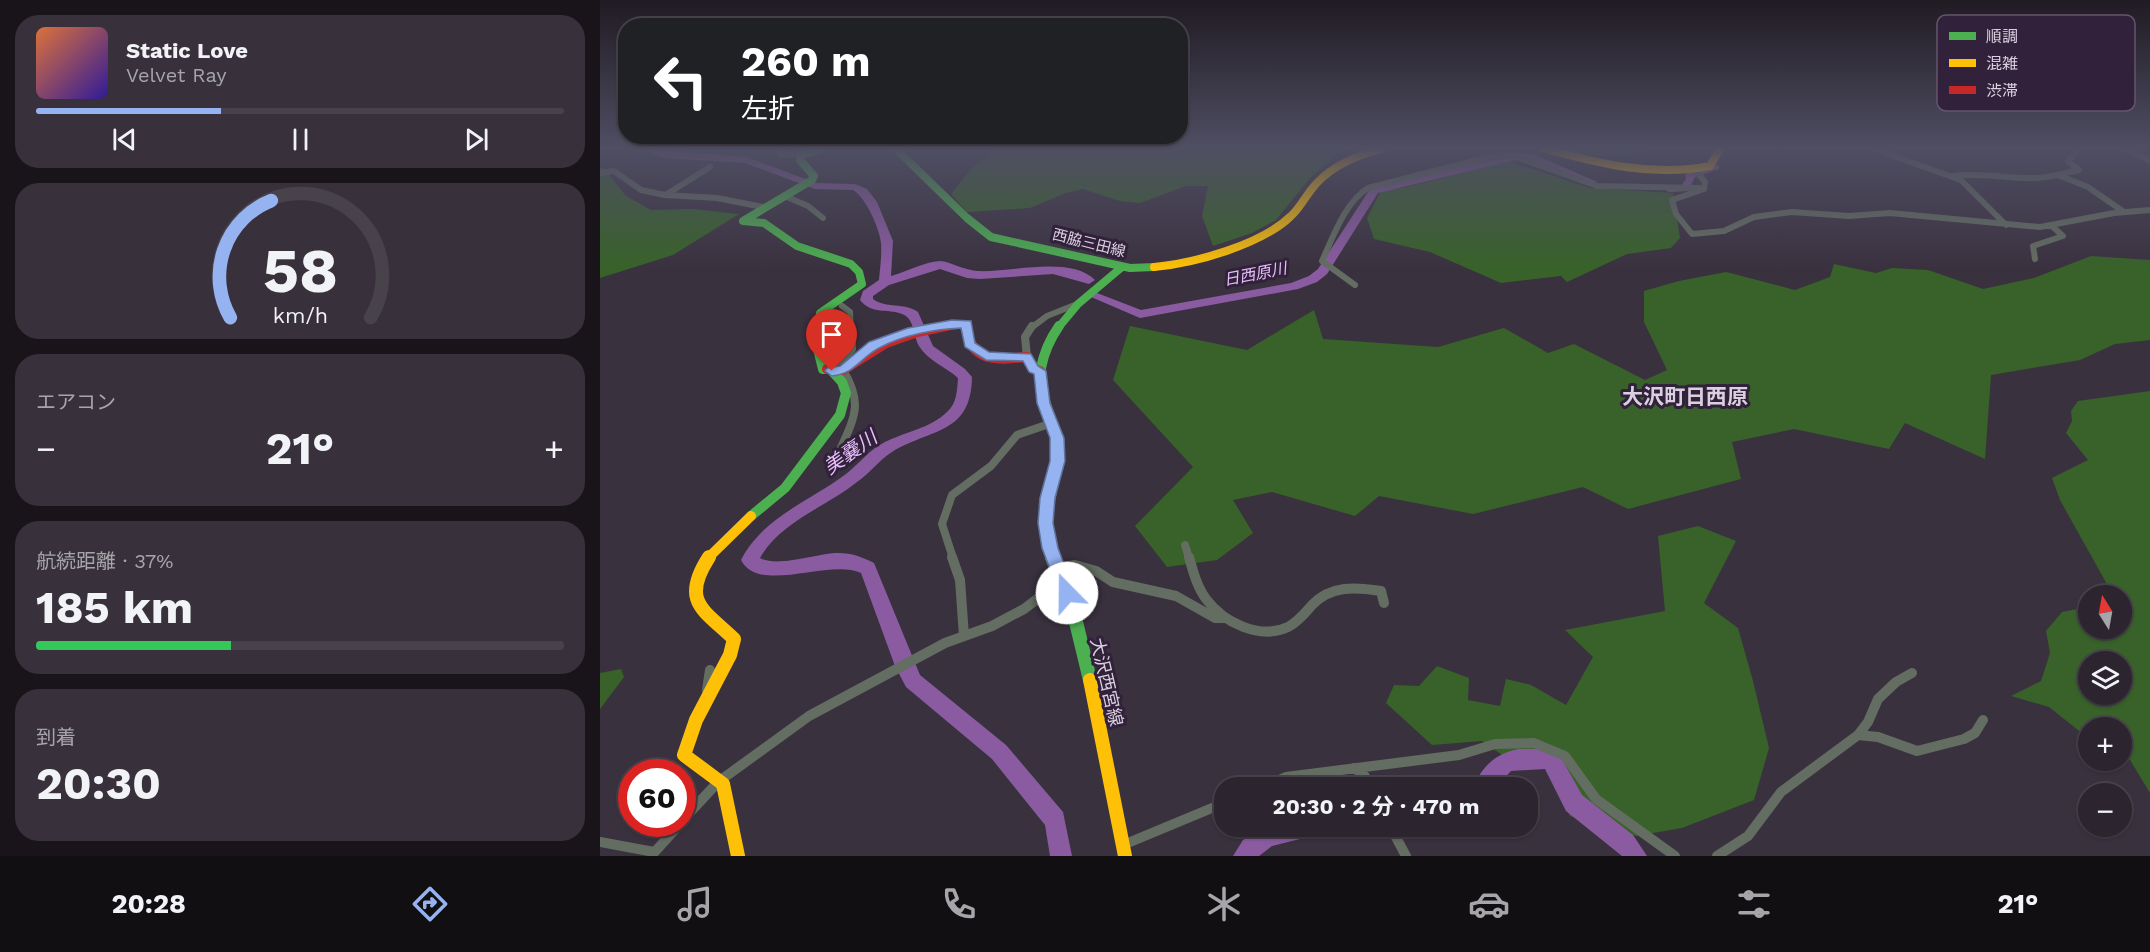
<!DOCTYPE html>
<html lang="ja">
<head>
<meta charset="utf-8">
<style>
	:root { --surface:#2c252f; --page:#38313b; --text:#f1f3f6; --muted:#a6a5aa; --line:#48424b; --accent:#95b2f1 }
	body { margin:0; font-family:"Work Sans","Noto Sans JP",sans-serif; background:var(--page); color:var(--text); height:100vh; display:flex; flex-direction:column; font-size:22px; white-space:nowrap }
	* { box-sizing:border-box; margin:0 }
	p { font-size:20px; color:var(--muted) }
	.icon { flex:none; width:33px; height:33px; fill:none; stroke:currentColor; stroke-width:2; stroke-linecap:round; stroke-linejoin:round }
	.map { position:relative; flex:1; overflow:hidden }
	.sheet { display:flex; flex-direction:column; gap:15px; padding:15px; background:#18141a; width:600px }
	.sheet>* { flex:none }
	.banner { position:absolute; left:18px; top:18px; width:570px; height:126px; border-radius:24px; box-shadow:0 2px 4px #0004,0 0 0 2px var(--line); background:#202124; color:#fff; overflow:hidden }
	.needle { width:39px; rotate:349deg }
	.tools { position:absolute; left:1478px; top:585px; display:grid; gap:12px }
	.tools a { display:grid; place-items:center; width:54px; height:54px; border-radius:50%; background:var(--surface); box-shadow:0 2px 4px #0004,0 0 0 2px var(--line); font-size:30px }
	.speed { position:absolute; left:18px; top:759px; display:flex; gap:12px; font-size:30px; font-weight:700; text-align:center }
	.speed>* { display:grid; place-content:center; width:78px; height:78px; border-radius:50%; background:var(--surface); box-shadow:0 2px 4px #0004,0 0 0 2px var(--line); line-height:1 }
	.speed .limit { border:9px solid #d22; background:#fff; color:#111 }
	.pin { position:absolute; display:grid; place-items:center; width:51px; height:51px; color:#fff; margin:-62px -26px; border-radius:50% 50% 50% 0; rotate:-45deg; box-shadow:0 0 6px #0007 }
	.pin .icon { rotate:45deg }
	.me { position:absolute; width:66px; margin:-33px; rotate:338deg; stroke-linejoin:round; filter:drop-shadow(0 0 4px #0008) }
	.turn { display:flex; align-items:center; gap:21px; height:126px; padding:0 24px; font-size:27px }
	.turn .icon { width:78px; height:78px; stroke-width:2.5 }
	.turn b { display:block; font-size:42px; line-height:51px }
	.big { font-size:45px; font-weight:700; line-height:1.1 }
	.sheet .widget { flex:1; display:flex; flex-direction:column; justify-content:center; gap:9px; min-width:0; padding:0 21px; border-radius:24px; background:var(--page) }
	.sheet .dial { align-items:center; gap:0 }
	.dial svg { height:156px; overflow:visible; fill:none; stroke:var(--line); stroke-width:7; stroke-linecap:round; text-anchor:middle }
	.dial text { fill:var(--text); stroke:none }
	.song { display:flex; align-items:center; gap:18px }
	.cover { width:72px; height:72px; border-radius:9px; background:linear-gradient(135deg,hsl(20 70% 55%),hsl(250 70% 35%)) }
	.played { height:6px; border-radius:3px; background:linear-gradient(90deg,var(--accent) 35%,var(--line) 35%) }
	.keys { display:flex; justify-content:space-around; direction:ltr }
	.heat { display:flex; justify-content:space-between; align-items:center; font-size:33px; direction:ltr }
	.charge { height:9px; border-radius:4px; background:linear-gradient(90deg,#34c759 37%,var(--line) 0) }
	.trip { position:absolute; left:614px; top:777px; width:324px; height:60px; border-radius:24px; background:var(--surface); box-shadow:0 2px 4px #0004,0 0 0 2px var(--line); font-weight:700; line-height:60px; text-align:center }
	.tab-bar { display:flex; height:96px; justify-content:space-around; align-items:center; background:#120f13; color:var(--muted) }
	.tab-bar .icon { width:42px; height:42px }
	.tab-bar .current { color:var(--accent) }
	.tab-bar b { font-size:27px; color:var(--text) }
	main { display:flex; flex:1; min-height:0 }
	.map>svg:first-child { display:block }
	.green { fill:#386229; fill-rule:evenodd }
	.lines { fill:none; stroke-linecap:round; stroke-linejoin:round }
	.river { fill:#8b5ba2; fill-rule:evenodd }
	.street-far2 { stroke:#646d61; stroke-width:6 }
	.street-far1 { stroke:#646d61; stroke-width:8 }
	.street { stroke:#646d61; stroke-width:10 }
	.fast-far2 { stroke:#4caf50; stroke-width:8 }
	.fast-far1 { stroke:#4caf50; stroke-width:10 }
	.fast { stroke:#4caf50; stroke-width:14 }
	.slow-far2 { stroke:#ffc107; stroke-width:8 }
	.slow-far1 { stroke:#ffc107; stroke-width:10 }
	.slow { stroke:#ffc107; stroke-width:14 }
	.jam-far1 { stroke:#c62828; stroke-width:8 }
	.jam { stroke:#c62828; stroke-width:10 }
	.route { fill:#95b2f1; stroke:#61749d; stroke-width:1.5 }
	.labels { text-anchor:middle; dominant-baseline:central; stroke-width:6; stroke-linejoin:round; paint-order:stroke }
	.far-street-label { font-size:15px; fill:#dbd0e0; stroke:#32213a }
	.far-water-label { font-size:16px; font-style:italic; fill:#e7bffc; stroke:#32213a }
	.street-label { font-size:18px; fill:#dbd0e0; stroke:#32213a }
	.water-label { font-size:20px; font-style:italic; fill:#e7bffc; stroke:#32213a }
	.quarter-label { font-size:21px; font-weight:bold; fill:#dbd0e0; stroke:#32213a }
	.key { fill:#32213a; stroke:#65566c; stroke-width:1.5 }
	.key-label { font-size:16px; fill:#dbd0e0 }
</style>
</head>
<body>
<main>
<section class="sheet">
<div class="widget">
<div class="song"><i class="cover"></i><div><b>Static Love</b><p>Velvet Ray</p></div></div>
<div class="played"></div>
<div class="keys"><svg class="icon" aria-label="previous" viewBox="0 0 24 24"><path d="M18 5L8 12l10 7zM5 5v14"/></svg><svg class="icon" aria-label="pause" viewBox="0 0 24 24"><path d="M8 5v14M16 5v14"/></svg><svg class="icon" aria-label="next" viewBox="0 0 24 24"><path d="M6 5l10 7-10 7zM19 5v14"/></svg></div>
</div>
<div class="widget dial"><svg viewBox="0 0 100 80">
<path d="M14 69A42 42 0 1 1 86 69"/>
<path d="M14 69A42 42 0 0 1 35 9" stroke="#95b2f1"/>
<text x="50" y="56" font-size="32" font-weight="700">58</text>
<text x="50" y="72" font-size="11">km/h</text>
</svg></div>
<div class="widget"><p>エアコン</p>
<div class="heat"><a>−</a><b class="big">21°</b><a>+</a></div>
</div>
<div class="widget"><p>航続距離 · 37%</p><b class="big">185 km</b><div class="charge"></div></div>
<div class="widget"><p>到着</p><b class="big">20:30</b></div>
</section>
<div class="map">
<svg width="1550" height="856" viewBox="0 0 1550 856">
	<rect width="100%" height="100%" fill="#3a313f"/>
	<path class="green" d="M395,149H745L710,178L676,220L652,233L613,246L602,216L608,186H586L540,203L520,201L483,189L466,193L430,208L367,212L351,194L370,170Z
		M964,149H1052C1027,159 990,158 964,149Z
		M908,161L990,188L1073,193L1080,238L1071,248L1027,254L967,282L961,276L901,283L830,252L774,239L767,218L781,191C825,185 866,171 908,161Z
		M3,167L26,196L51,210L92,209L139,214L73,255L0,278V168Z
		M1491,256L1550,260V340L1515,344L1480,360L1391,375L1385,459L1305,423L1289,449L1194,429L1132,442L1141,479L1028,509L983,487L873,514L779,496L755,516L672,492L633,500L653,533L617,560L567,567L535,526L593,467L513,380L530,326L647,350L714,310L723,339L838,347L904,328L948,353L974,344L1045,380L1067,370L1044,322V291L1079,281L1126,272L1195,290L1230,277L1234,264L1276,273L1292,268L1328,270L1383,289L1434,278Z
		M1550,391V793L1530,760L1521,756V728H1488V738L1449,707L1411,696L1441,681L1450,653L1446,631L1462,612L1488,607V628H1521V596L1513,595L1460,500L1452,478L1488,460L1466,433L1472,421L1471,411L1478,401ZM1488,662H1521V694H1488Z
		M1098,526L1136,541L1104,603L1138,628L1153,681L1169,748L1154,800L1082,828L1036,836L970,816L948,768L914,763L882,741L832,745L786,703L794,685L819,686L837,666L869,678L868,700L900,706L906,679L931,685L966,705L993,657L965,630L1065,611L1058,536Z
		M21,669L24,677L0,709V673Z"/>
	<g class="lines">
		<path class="river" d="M46,149L147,157L216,183L255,184L267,189L277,202L293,241L291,276C306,272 326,261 341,261C348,261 364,270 377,271C409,273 470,255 495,280L489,284L453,274L380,279L367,278L340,269L289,285L273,296V299C286,309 304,302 318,312L333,346L365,369L372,377C371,435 331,428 292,452C279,460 270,473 257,482C226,507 180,522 160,558C177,568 218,553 238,553C252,553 262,557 274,563L320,675L406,745L463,812L472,856H450L445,825L392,759L306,687L295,666L261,573C229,558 159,595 141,560C163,517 210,501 246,474C260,463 270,449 285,442C305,432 331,428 347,412C357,403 357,391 358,378C346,367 328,361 319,346C313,335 315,319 302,314C287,308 272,315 260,300L263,291L279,280C280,268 282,255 281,243C280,229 265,196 253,190L215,189L145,163L61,158Z
			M920,153L936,155L997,182L988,184L930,160L920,159L778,193L727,274L717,282L698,289L540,318L491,297L497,293L541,310L691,283L709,276L718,269L770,189Z
			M1115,164L1119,165V169L1095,177L1088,191L1069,192L1064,189L1069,186H1081L1086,179L1085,174Z
			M919,749H951L958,752L982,795L1033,835L1047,856H1022L966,811L945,769L911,771L895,788H873C882,766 896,753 919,749Z
			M666,826H723L720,834L672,846L659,856H633L643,840Z"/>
		<path class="street-far2" d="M178,149L181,155H201
			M1274,149L1361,180L1406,225
			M1526,149L1550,161
			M1095,170L1105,182L1104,189
			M0,173L14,171L41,190L65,195L117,198L163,207
			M1458,175L1488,187L1524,212
			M1353,176C1382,172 1409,179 1437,178C1451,177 1465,173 1479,170L1468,161L1479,149
			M1104,189L1072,200L1076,214L1092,234L1124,231L1154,217L1192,212L1249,216L1290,213L1440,227L1514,213L1550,210
			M67,194L110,167
			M187,197L208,206L223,218
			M1435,259L1433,246L1463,236L1453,227
			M755,285L722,261C733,237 745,202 768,188L889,157L913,156L997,186L1099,188
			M242,306L250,312L251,328
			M431,328L447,316L477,304"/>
		<path class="street-far1" d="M427,357L425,337L432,326
			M232,371L252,349L251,326
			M239,452C254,418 264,404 243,370
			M585,545L589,558
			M353,558L342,524L352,495L391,466L417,435L452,423"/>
		<path class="street" d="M352,557L360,580L364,636
			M589,557C593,571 597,587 606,599C624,623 660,640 688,627C698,622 705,613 712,605C731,585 756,587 781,591L784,603
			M457,568L475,565L496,571L513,582L576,596L615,618H624
			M107,690L110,670
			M1258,735L1278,737L1317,751L1364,739L1375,733L1383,720
			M754,768L764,775L773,788
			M661,788L686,777L859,755L895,744L934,743L965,756L996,799L1075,856
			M82,821L118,782L209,716L345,643L392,626L424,609L462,580
			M790,826L806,856
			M0,842L54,852
			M523,845L624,803
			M51,856L80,824
			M1117,856L1148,836L1181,792L1258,735L1268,722L1278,699L1296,682L1312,673"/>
		<path class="fast-far2" d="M296,149L367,218L391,237L530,268L554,267
			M218,328L220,313L262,284L259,272L251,264L197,246L164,223L143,221L212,180L214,176L200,160L201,155L222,149
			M458,328L478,304L522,267"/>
		<path class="fast-far1" d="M218,326L216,341L223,369H227
			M151,516L185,488L240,415L246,393L242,382L232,371
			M452,558C438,509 460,488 457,444C455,418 437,395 441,368C444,352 450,339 459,326"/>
		<path class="fast" d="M452,557L476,622L490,680"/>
		<path class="slow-far2" d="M946,149C1001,164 1053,177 1110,166L1120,149
			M554,267C595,263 661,245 691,216C699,209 704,199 711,190C728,167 754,156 781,149"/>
		<path class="slow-far1" d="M108,558L151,516"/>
		<path class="slow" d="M109,557C80,602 104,610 134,639L130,655L96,720L84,755L123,784L138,856
			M490,680L525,856"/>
		<path class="jam-far1" d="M336,328L367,324V328"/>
		<path class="jam" d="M367,326C369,363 397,360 427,357L433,369L440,371
			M227,369L243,370L286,343L317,332L346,326"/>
	</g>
	<linearGradient id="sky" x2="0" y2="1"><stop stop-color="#201b23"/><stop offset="0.55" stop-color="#4f4e63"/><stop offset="1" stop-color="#4f4e63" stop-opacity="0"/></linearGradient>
	<rect width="1550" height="269" fill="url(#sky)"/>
	<path class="route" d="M352,320L371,321L375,343L389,352L431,354L438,366L446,371L450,403L464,438L465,461L455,498L453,523L458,548L475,593L472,598H461L442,548L438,523L440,498L450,461V438L437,403L434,374L429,372L423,361L386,360L365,347L361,328C335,329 303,335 279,348C260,358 256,373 232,376L225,371L227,368L240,366L269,342L308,328Z"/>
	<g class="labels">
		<g class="far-street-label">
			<text transform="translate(489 243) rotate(14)">西脇三田線</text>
		</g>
		<g class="far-water-label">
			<text transform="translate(655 274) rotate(-11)">日西原川</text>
		</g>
		<g class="street-label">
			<text transform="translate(507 682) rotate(77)">大沢西宮線</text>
		</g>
		<g class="water-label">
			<text transform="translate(250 452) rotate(-35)">美嚢川</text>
		</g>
		<g class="quarter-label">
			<text x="1085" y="396">大沢町日西原</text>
		</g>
	</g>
	<rect x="1337" y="15" width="198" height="96" rx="9" class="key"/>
	<rect x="1349" y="32" width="27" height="8" fill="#4caf50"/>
	<rect x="1349" y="59" width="27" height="8" fill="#ffc107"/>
	<rect x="1349" y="86" width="27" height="8" fill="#c62828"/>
	<g class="key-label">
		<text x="1386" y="42">順調</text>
		<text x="1386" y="69">混雑</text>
		<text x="1386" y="96">渋滞</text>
	</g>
</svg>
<div class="tools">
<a><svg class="needle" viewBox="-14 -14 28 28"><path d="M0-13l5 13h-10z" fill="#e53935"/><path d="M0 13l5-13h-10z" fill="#a6a5aa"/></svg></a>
<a><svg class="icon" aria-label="layers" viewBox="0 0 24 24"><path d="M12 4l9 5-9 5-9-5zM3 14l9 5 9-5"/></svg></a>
<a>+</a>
<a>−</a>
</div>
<div class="speed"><div class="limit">60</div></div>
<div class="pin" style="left:232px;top:371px;background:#d93025"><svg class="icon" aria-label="arrive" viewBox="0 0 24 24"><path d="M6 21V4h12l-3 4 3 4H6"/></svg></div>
<svg class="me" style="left:467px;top:593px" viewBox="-20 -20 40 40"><circle r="19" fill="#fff"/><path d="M0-13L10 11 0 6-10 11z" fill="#95b2f1"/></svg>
<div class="trip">20:30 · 2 分 · 470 m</div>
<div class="banner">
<div class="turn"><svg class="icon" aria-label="left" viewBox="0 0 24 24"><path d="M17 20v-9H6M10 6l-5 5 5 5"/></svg><div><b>260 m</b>左折</div></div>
</div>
</div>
</main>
<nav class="tab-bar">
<b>20:28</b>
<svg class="icon current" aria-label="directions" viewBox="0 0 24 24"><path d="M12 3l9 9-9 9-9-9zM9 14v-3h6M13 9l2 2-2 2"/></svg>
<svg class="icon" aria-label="music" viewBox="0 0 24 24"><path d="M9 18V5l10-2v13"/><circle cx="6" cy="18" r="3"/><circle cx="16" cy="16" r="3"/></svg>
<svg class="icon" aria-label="phone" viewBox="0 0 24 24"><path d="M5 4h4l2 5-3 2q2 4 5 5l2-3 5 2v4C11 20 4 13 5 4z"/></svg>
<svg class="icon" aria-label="climate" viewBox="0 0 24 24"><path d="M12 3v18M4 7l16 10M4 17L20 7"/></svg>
<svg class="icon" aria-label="car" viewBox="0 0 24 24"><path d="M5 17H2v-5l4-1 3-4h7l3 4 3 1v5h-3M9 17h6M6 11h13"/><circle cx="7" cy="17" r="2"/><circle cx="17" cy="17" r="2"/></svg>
<svg class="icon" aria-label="filters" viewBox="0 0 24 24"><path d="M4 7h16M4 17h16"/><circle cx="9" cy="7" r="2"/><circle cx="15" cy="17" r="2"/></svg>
<b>21°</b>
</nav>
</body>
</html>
